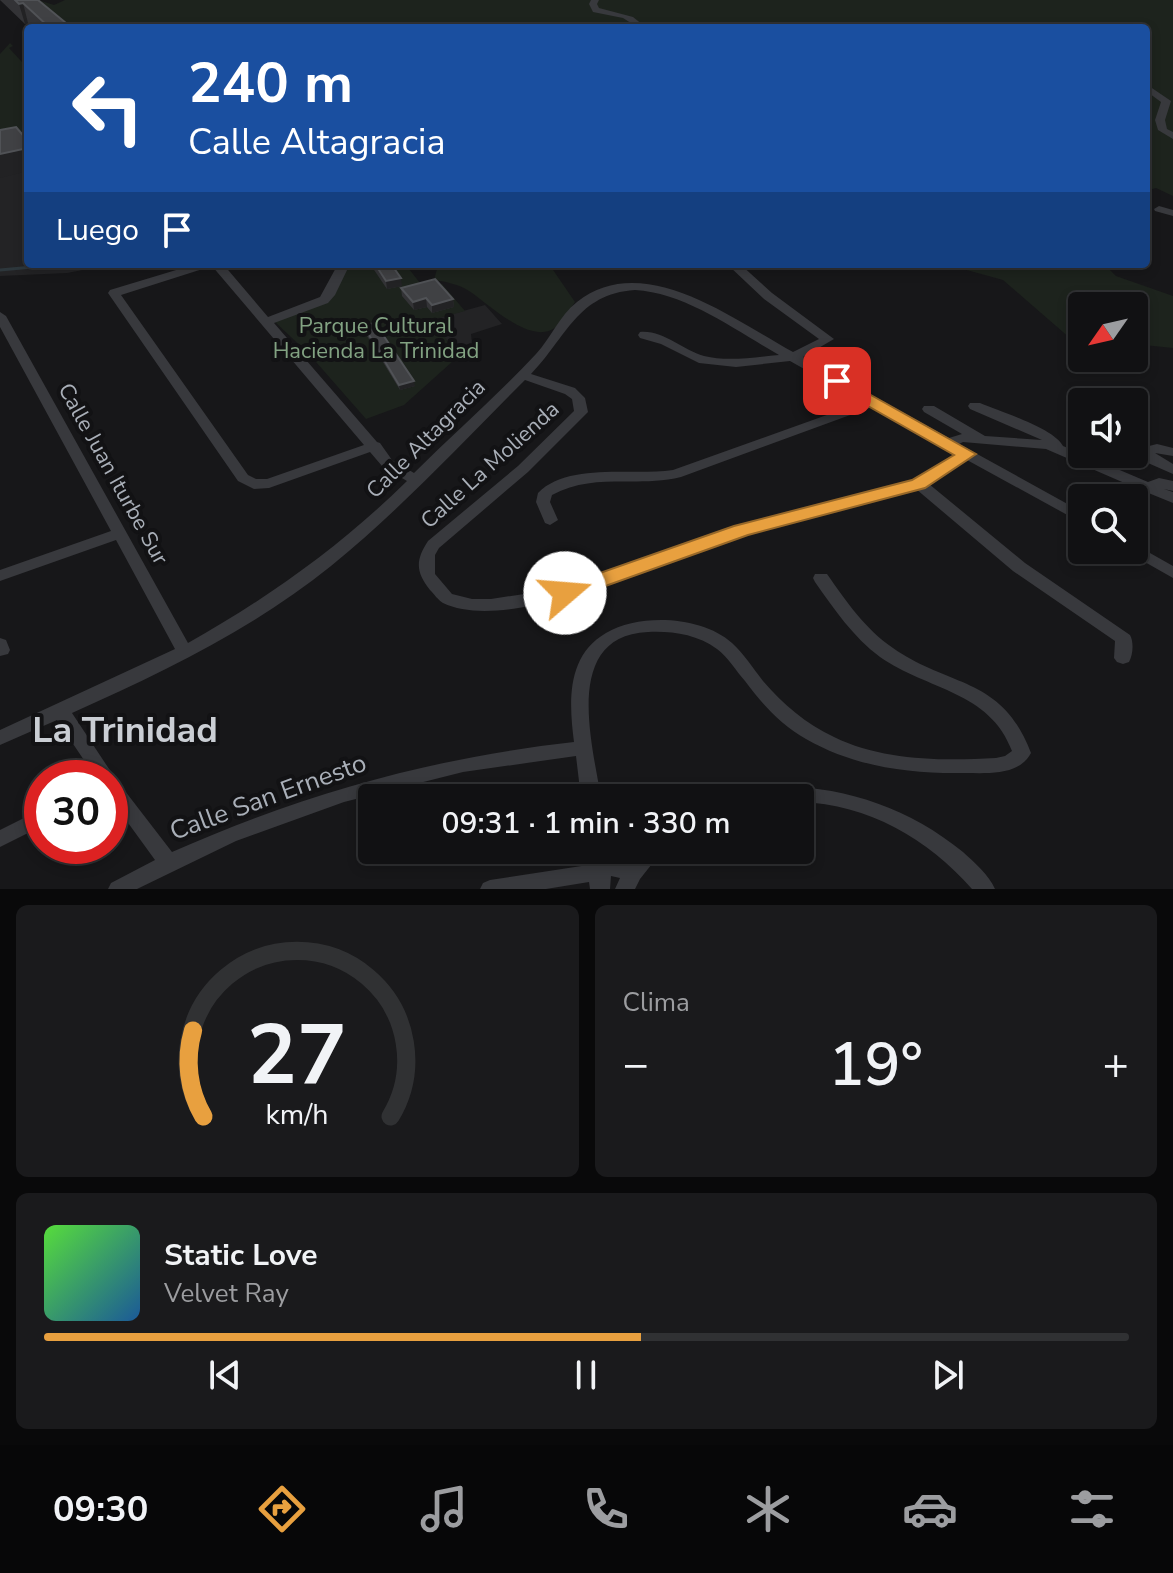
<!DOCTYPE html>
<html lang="es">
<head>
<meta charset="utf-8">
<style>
	:root { --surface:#111113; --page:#1a1a1c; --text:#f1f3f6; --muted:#9c9da0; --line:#303133; --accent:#e8a03f }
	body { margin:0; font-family:"Nunito Sans",sans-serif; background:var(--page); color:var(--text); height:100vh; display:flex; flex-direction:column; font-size:30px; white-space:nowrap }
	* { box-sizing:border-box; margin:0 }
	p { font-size:26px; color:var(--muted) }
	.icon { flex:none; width:44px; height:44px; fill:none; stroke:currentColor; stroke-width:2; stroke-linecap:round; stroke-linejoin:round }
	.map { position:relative; height:889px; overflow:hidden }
	.side { display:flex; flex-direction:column; gap:16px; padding:16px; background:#09090a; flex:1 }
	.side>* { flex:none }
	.hud { position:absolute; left:24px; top:24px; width:1126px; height:244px; border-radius:8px; box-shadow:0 4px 12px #0003,0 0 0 2px var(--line); background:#1a4fa0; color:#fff; overflow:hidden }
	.needle { width:52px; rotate:236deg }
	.controls { position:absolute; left:1068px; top:292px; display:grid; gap:16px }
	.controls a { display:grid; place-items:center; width:80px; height:80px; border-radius:8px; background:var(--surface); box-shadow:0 4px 12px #0003,0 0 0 2px var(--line); font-size:40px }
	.speed { position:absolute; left:24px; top:760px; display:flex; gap:16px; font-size:40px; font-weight:700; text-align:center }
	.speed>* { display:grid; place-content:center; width:104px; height:104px; border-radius:50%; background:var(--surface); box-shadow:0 4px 12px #0003,0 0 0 2px var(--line); line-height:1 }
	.speed .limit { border:12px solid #d22; background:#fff; color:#111 }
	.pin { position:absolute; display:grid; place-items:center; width:68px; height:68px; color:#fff; margin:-34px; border-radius:16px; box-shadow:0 4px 12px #0006 }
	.me { position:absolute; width:88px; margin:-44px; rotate:72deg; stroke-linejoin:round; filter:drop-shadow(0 0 6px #0008) }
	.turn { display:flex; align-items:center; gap:28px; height:168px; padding:0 32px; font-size:36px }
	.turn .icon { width:104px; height:104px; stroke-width:2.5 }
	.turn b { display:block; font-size:56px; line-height:68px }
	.then { display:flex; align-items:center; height:76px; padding:0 32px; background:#0003; gap:16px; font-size:30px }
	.big { font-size:60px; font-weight:600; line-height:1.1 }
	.side .card { flex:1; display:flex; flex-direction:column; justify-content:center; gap:12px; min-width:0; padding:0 28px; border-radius:12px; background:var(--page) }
	.side .dial { align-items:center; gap:0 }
	.dial svg { height:208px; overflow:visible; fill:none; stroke:var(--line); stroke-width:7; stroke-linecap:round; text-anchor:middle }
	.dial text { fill:var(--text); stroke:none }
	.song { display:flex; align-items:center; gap:24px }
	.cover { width:96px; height:96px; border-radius:12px; background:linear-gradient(135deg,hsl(110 70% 55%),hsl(210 70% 35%)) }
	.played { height:8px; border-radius:4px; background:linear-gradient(90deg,var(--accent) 55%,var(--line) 55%) }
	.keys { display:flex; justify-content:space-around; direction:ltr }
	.heat { display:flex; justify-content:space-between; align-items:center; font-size:44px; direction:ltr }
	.side .tiles { flex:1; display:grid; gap:16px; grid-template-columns:1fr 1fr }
	.card:last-child { grid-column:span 2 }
	.trip { position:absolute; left:358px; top:784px; width:456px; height:80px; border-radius:8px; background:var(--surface); box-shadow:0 4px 12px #0003,0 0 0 2px var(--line); font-weight:600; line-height:80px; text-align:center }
	.dock { display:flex; height:128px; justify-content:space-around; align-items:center; background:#070708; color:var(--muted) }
	.dock .icon { width:56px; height:56px }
	.dock .current { color:var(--accent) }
	.dock b { font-size:36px; color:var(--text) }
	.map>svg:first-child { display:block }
	.built { fill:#232325 }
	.green { fill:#1d231d }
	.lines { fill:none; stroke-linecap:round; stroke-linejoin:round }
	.stream { stroke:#2d373c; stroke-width:3 }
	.minor { fill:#38393d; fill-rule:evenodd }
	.wall { fill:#333336 }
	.shaded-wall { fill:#222224 }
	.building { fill:#404144; stroke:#505256; stroke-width:2 }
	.route { fill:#e8a03f; stroke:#976829; stroke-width:2 }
	.labels { text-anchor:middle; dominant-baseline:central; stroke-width:8; stroke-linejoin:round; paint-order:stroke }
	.park-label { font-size:22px; fill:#82a282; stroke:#121214 }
	.street-label { font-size:22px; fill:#a9afb8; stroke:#121214 }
	.near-street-label { font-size:26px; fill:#a9afb8; stroke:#121214 }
	.near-district-label { font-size:36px; font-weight:bold; fill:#caced4; stroke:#121214 }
</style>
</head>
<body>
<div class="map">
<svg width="1173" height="889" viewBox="0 0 1173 889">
	<rect width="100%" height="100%" fill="#171719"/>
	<path class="built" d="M28,138V264H114L67,273L0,276V145Z
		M485,305L502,324L471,334L472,344L450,347L434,319Z"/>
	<path class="green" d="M38,0L54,5L65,0H1173V196L1156,188L1146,191V28H62Z
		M10,43L13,46L9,48L22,62L28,61V138L0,145V54Z
		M368,264H405L424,288L442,284L465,311L435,319L450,346L472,344L404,405L366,419L309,354L274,321L326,302L347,269Z
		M429,264H549L575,302C569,310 563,321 556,327C531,347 488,303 469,291C458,284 447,282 434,280L437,269Z
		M945,264H1104L1116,276L1173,296V348L1134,344V306H1082V340L1071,339L1003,280Z"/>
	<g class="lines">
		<path class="stream" d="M0,270L66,264"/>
		<path class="minor" d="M591,0H599L597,4L599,8L633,17L643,25L641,28H632L634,25L623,18L593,12L589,4Z
			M1146,84L1171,101L1165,120L1167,129L1173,132V139L1158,130L1155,120L1161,102L1146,91Z
			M1159,206L1173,210V216L1155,211L1154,209Z
			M196,264H223L268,317L320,297L338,264H350L335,295L328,303L274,323L377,442L380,443L392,460L414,473C454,433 497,396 536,354C551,338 559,316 577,302C643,249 734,320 793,352L819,339L764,299L729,266L740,264L772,293L834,339L803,357L949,438L962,434L924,412L922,409L924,406H934L985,436L1042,440L970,409L968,406L970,403H980C1001,412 1054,428 1063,446L1148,482L1159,478L1173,481V491L1164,489L1173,492V503L1146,492L1138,491L1136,488L1046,449L963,442L959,444L1082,512V523L967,460L929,484L1025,563L1130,635C1134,642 1133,655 1129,662L1123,664L1117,662L1114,658L1115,641L1013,571L916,489C860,504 802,516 746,534C674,556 512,636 443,603C438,600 434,594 430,590C416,572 415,561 428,541L518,466L574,411L572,399L565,394L525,380C462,443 400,510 331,566C253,629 163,672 72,713L115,778L172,852C303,794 431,758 574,742C569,703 566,656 606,633C640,613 702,616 732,643C744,654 753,668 763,681C783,704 806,724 834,737C883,761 943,761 996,758L1005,756L1012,751C990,691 927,690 880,657C853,637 834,609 815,582L813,578L815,574H827C846,601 865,629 893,648C950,688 1002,676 1031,753C1019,776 987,773 965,773C910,774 855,767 806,739C781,725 762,704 745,681C736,671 728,657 717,649C696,634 672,631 648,632C561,636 593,746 601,798H581L576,756L463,772L344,802L236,841L137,889H108L111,883L155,860L110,798V778H96L57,720L0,745V730L175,649L116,540L0,581V570L111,531L0,327V312L6,316L188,643C268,598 341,546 407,481L382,466L370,452L269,488L254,489L238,481L108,293L110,290ZM212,266L364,445L267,479H256L248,475L121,295ZM635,290C686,293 735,330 779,355C754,357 728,362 704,356C682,350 664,330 640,332L638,335L640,338L661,344L699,363L736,367L790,361L863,402L673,470C633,476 568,462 538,493L536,502L545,523L550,525L558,520L550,502L552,495C594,472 636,488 681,477L872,407L957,454L914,481L736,526L563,588L491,599H472L452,594L435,574V555L439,548L528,472L588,412L585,398L575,388L531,374C567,337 577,294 635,290Z
			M1157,444L1173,448V456L1155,453L1173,464V474L1148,463L1139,451L1141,448Z
			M1134,544L1173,566V578L1129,553L1127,550H1134Z
			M0,638L6,640L10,650L8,654L0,656Z
			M782,786C850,788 910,809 963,852C974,862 989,875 995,889H972C928,839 868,804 800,802V798H739L742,793Z
			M42,809V826L0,847V830Z
			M587,850H607L608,859L629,863L641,850H663L640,879L635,889H615L620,878L611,876L610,889H590L589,882L546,889H480L483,883L490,880L588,865Z"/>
	</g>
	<path class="wall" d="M0,0H38L72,28H34L28,23L25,24Z
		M370,264H391L402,286L387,289Z
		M401,288L453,299L454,307L432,313L427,307L414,310L402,296Z
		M363,325L415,386L400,390L364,331Z"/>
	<path class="shaded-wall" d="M23,3L28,23L25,24L19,4Z
		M28,148V171L0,178V154Z
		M401,278L402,286L387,289L386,281Z
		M426,298L427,307L414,310L413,302Z
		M453,299L454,307L432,313V305Z
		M414,381L415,386L400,390L399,385Z"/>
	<path class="building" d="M15,0H38L72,28H50L23,3L19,4Z
		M16,127L28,141V148L0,154V130Z
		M375,264H391L401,278L386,281Z
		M435,279L453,299L432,305L426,298L413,302L401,288Z
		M375,323L414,381L399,385L363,325Z"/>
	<path class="route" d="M837,376L976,454L925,488L748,535L572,598H557L554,593L557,588L734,526L912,480L954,455L831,385L828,381Z"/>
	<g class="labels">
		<g class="park-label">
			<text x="376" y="326">Parque Cultural<tspan x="376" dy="25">Hacienda La Trinidad</tspan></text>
		</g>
		<g class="street-label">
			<text transform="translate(426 439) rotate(-45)">Calle Altagracia</text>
			<text transform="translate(490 465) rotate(-42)">Calle La Molienda</text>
			<text transform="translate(113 474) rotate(61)">Calle Juan Iturbe Sur</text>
		</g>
		<g class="near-street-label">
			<text transform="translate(268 797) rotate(-20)">Calle San Ernesto</text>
		</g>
		<g class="near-district-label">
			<text x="125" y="730">La Trinidad</text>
		</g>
	</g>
</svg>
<div class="controls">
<a><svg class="needle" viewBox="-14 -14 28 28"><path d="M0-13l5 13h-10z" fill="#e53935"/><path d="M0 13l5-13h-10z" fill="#9c9da0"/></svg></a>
<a><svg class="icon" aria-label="sound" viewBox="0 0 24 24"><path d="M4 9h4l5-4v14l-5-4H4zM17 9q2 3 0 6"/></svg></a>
<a><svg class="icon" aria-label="search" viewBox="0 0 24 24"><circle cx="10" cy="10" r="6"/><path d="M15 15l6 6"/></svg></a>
</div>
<div class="speed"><div class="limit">30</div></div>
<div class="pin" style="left:837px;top:381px;background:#d93025"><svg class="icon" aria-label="arrive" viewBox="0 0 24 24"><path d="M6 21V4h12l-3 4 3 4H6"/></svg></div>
<svg class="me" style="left:565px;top:593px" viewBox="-20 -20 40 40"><circle r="19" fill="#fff"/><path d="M0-13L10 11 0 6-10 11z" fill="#e8a03f"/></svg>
<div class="trip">09:31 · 1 min · 330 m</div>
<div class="hud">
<div class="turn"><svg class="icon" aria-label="left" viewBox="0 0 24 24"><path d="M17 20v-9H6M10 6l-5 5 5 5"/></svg><div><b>240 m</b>Calle Altagracia</div></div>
<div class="then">Luego<svg class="icon" aria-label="arrive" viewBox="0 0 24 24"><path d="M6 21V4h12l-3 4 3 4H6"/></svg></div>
</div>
</div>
<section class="side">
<div class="tiles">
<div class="card dial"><svg viewBox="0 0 100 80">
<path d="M14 69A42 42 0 1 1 86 69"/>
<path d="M14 69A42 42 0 0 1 10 36" stroke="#e8a03f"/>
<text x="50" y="56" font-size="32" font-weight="700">27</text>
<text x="50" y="72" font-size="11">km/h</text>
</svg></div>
<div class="card"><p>Clima</p>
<div class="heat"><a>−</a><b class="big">19°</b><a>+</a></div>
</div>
<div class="card">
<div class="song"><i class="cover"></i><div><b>Static Love</b><p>Velvet Ray</p></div></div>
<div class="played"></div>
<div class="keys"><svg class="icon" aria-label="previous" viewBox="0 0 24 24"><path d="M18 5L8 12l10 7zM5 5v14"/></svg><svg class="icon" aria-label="pause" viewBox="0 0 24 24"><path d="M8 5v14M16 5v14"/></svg><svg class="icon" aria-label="next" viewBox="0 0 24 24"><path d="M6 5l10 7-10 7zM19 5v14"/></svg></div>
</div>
</div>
</section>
<nav class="dock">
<b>09:30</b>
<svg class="icon current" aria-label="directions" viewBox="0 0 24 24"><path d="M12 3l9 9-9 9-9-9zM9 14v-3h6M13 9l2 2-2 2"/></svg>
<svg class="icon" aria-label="music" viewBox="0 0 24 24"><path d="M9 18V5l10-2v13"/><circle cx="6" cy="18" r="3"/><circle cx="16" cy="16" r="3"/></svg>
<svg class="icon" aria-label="phone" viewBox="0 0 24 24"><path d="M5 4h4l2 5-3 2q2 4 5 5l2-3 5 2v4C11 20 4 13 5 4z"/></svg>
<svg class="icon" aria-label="climate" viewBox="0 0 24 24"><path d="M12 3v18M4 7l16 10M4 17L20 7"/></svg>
<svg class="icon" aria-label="car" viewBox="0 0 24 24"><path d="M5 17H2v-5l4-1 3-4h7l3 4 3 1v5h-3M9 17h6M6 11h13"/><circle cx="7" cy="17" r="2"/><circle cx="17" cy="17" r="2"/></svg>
<svg class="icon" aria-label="filters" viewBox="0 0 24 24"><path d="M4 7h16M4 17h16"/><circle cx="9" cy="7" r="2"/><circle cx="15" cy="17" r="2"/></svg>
</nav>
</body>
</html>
